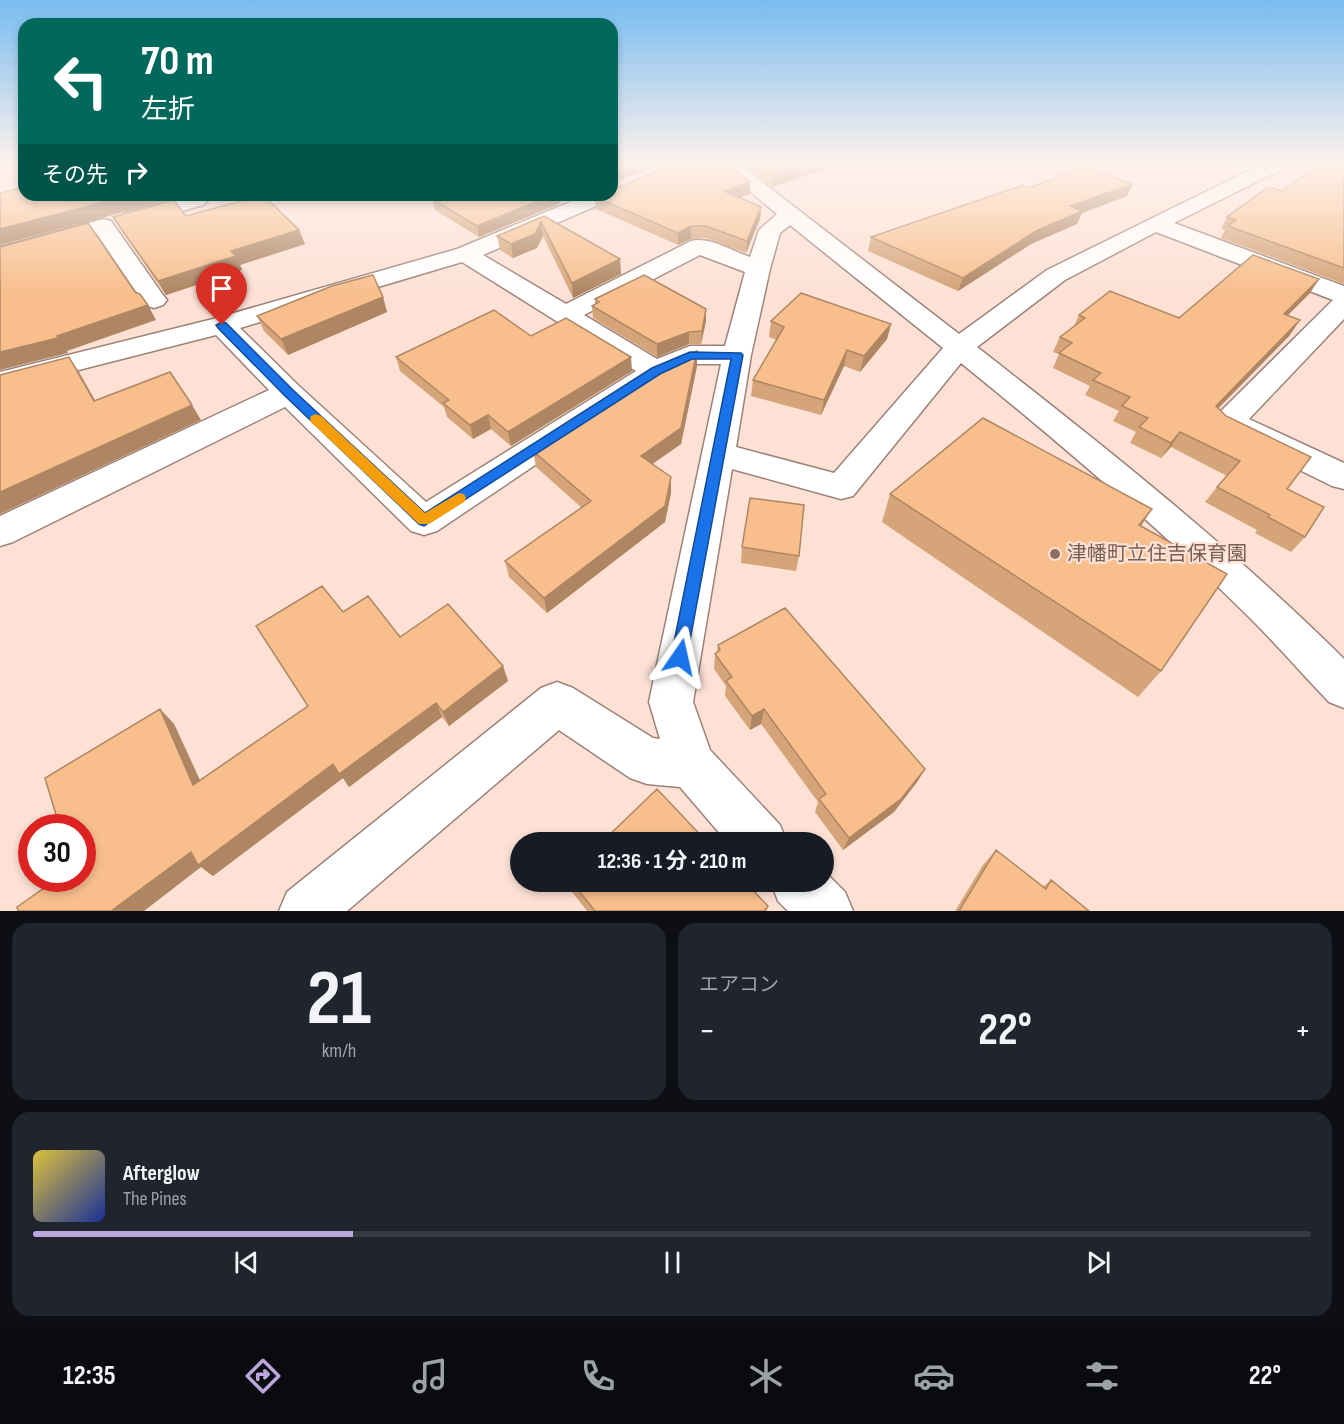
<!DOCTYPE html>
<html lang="ja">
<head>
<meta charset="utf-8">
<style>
	:root { --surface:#171b24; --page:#20242c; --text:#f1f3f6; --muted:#9ea1a6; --line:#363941; --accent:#bba6de }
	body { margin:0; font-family:"Sofia Sans Condensed","Noto Sans JP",sans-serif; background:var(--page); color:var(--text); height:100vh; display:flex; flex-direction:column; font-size:22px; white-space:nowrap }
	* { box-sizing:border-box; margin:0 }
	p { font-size:20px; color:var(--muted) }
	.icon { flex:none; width:33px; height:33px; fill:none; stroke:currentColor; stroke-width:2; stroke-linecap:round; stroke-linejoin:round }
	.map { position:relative; height:911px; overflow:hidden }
	.panel { display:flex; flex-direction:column; gap:12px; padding:12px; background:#0d0f14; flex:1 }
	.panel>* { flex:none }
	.top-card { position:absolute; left:18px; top:18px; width:600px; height:183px; border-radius:18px; box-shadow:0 3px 9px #0003; background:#00695c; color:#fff; overflow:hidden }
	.speed { position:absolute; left:18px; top:814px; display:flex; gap:12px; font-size:30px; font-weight:700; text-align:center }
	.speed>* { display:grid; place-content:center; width:78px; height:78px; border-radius:50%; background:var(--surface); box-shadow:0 3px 9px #0003; line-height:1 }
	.speed .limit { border:9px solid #d22; background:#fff; color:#111 }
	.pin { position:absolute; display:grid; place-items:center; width:51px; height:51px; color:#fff; margin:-62px -26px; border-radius:50% 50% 50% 0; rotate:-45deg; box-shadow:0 0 6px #0007 }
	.pin .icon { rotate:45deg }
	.me { position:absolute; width:66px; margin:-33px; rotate:11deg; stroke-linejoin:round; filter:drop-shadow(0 0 4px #0008) }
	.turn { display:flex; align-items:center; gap:21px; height:126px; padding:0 24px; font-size:27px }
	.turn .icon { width:78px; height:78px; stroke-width:2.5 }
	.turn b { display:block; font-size:42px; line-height:51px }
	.then { display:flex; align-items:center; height:57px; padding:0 24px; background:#0003; gap:12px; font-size:22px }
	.big { font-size:45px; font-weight:700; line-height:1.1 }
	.panel .card { flex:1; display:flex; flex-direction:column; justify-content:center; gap:9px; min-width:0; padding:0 21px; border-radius:18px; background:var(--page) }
	.panel .dial { align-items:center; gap:0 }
	.dial b { font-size:78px; line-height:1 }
	.song { display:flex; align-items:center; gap:18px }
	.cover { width:72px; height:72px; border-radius:9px; background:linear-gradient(135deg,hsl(50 70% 55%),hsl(230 70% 35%)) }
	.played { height:6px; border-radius:3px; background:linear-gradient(90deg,var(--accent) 25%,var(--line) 25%) }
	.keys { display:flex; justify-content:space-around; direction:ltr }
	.heat { display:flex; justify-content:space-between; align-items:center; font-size:33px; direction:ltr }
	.panel .tiles { flex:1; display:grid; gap:12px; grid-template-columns:1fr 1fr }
	.card:last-child { grid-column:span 2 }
	.trip { position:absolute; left:510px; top:832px; width:324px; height:60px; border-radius:30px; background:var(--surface); box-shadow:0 3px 9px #0003; font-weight:700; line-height:60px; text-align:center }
	.tabs { display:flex; height:96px; justify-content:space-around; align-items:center; background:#090b0e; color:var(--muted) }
	.tabs .icon { width:42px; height:42px }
	.tabs .current { color:var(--accent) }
	.tabs b { font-size:27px; color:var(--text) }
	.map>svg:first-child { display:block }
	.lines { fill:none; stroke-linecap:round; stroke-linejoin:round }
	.minor-casing { stroke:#9c8278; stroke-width:3 }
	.minor { fill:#fff; fill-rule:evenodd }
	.wall { fill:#d5a479 }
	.shaded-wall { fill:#ae8663 }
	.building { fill:#f8bf8d; stroke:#ae8663; stroke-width:1.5 }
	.route { fill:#1a73e8; stroke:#114b97; stroke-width:1.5 }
	.slow { fill:#f59e0b }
	.education-dot { fill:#8d6e63; stroke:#fde1d5; stroke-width:2 }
	.labels { text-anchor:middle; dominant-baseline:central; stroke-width:4.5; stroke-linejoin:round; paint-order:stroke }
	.education-label { font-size:20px; fill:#785e54; stroke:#fde1d5; text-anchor:start }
</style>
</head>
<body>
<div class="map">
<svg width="1344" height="911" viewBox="0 0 1344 911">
	<rect width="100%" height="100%" fill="#fde1d5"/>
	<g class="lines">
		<defs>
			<path id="minor" d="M717,164H739L959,334L1047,270L1262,164H1287L1284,168L1174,223L1344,286V319L1249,419L1344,463V489L1332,486L1217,429L1212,422L1217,415L1333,300L1156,232L1065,280L977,347C1104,446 1230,546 1344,659V708L1329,702C1303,675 1278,646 1251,619C1160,528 1061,444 961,363L853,496L841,499L732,469L693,702L710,750L780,825L787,843H728L680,787L647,784L630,778L559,730L347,911H279L287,892L541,688L557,682L573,688L653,738L660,739L649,702L721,364H695L666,377L437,531L424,535L411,531L285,407L13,542L0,546V516L269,390L216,335L0,390V372L213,319L457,249L587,195H612V190L615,195L612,199L483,255L566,304L691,241C709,236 732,251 750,257L759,230L777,214ZM790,225L943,348L834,473L736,447L751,355L770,269L780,233ZM700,255L745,272L725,346H690L657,359L584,315ZM462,262L636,371L426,502L299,386L240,328Z
				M60,195H80L88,206L85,211L77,212L69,211Z
				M195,195L203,197L207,201L203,205L133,225L125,223L122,218L125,213Z
				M103,219L111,221L163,295L167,300L163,305L154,308L145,305L97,234L0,261V247Z
				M824,871L845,892L853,911H788L778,901L771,882H824Z"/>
		</defs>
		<use href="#minor" class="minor-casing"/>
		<use href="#minor" class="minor"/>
	</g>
	<path class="wall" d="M743,164H822V170L772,187Z
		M1344,164V284L1221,238L1225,230L1221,229L1227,217Z
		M1028,188L1127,196L1082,213L1077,224L1031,244L958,291L868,251L871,237Z
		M750,194L739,197L761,207L760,219L746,253L705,238L691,239L678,245L596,209L595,197Z
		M444,195H564L559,204L479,237L435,210L432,199Z
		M565,195H581L573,199Z
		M186,216L299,230L305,244L240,265L242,270L166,295L121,230L113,217Z
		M544,216L620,259L621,274L573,298L543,236L537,248L513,258L500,250L497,236Z
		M1319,279L1310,293L1288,315L1290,335L1218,408L1287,489L1305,537L1291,552L1255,533L1257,530L1205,502L1217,487L1227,476L1171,447L1161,458L1130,443L1136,432L1113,421L1119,411L1085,395L1090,386L1053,368L1059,354L1053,352L1060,337L1074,326L1079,315L1179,318Z
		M383,297L387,312L288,355L264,331L257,316Z
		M595,299L706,309V321L701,344H689L657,357L593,318L592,306L595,304Z
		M771,321L891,324L887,339L860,372L844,366L821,415L751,396L753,380L777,340L769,337Z
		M531,336L632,371L511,446L491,429L473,439L447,417L444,407L400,371L396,357Z
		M697,351V366L681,444L652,464L671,477V493L665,522L547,613L509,577L505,561L582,508L536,467L533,451Z
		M890,494L1152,509L1141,526L1161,671L1138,697L882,522Z
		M742,547L799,556L796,571L741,563Z
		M343,612L400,637L503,666L508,681L449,726L442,717L349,787L343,778L213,876L201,867L82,879L160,709L174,724L200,780L308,706Z
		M718,645L925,769L917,782L894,812L843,850L815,812L818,802L761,724L750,730L725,696L726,686L714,669L715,654L717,652Z
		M996,850L1043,887L1051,880L1089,911H955L983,865Z
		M569,882H745L768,906L767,911H587L572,892Z"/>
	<path class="shaded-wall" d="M633,164H663L612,183V171Z
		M802,164H822V170L772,187L773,173Z
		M750,182V194L723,203L724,191Z
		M1133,184L1127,196L1082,213L1077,224L1031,244L958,291L963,278L1070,206Z
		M57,195H58V196L67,212L131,195H167L169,200L0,245V229Z
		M552,195H564L559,204L479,237L477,226Z
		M572,195H581L573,199Z
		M761,207L760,219L746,253L747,241Z
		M541,222L543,236L537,248L513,258L511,244Z
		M691,226V239L678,245V233Z
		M299,230L305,244L240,265L242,270L166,295L158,281L231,251Z
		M620,259L621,274L573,298L572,283Z
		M1319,279L1310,293L1274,329L1284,314Z
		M383,297L387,312L288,355L281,339Z
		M148,305L156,320L67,351L68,353L0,370V352L57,336Z
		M706,309V321L701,344L702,331Z
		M1300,320L1290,335L1206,421L1216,406Z
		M891,324L887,339L860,372L864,356Z
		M689,332V344L657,357V344Z
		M847,350L844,366L821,415L824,400Z
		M697,351V366L681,444L641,472V456Z
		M69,357L79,372L104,416L94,401Z
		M631,357L632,371L511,446L508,432Z
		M192,405L201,420L0,514V492Z
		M488,415L491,429L473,439L470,425Z
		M1180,432L1171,447L1161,458L1171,443Z
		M671,477V493L665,522L547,613L544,598Z
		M1152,509L1133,537L1139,525Z
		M503,666L508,681L449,726L443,712Z
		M436,703L442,717L349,787L343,778L213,876L201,867L144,911H111L191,852L333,764Z
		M160,709L174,724L208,798L193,785Z
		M764,709L761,724L750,730L752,716Z
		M925,769L917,782L894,812L843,850L849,838Z"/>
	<path class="building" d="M612,164H633L612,171Z
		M677,164H699L702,166L707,164H728L750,182L724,191L761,207L747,241L706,226H691L678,233L595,197L600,195H612V190L670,166Z
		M761,164H802L773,173Z
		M1320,164H1344V268L1228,226L1236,220L1227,217L1268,187L1282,191Z
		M1080,166L1133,184L1070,206L1082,211L1036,231L963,278L871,237L1023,185L1028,188L1053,179Z
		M24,187V195H57L59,199L70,201L78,200L82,195H131L0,229V193Z
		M263,195L299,230L231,251L236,256L158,281L113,217L174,200L186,216Z
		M444,195H552L477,226L432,199Z
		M544,216L620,259L572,283L541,222L535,234L511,244L497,236Z
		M88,223L135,292L140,294L148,305L57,336L58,338L0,352V247Z
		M1253,255L1319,279L1284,314L1300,320L1216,406L1226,416L1311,457L1287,489L1324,507L1305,537L1268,517L1270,515L1217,487L1240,461L1180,432L1171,443L1139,427L1148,418L1122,406L1130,397L1093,380L1101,373L1059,353L1072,343L1060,337L1085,318L1079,315L1110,291L1179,318Z
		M373,275L383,297L281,339L257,316L332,286Z
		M644,275L706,309L702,331L689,332L657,344L592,306L599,302L595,299Z
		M801,293L891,324L864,356L847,350L824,400L753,380L784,327L771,321Z
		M494,310L531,336L566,318L631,357L508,432L488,415L470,425L443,403L449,400L396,357Z
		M697,351L681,428L641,456L671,477L665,506L544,598L505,561L591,501L533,451L667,363Z
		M69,357L94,401L170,372L192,405L0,492V375Z
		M983,418L1152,509L1139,525L1227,574L1161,671L890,494Z
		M750,498L804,505L799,556L742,547Z
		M322,586L343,612L368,596L400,637L448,604L503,666L443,712L436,703L339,774L333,764L198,865L191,852L111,911H18L17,907L57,879H82V828H60L45,778L160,709L193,785L308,706L256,626Z
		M785,608L925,769L901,799L849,838L819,799L826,794L764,709L752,716L726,681L732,677L715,654L720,650L718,645Z
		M657,789L708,843H601Z
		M996,850L1046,889L1051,880L1089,911H959Z
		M572,882H745L768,906L764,911H595Z"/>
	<linearGradient id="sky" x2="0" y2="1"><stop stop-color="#78bcf1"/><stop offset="0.56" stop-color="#fef2ec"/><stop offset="1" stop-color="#fef2ec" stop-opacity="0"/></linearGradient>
	<rect width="1344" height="292" fill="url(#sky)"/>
	<path class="route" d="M222,322L226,323L293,390L425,513L652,368L690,352L741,353L743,355L686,662L680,665L674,662L671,657L731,359H692L660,374L424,526L419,524L284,395L218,328L216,325Z"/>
	<path class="slow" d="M316,414L321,416L425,513L459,493L464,494L466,498L464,502L429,524H419L311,422L310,419L311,416Z"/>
	<circle class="education-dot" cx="1055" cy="554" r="6"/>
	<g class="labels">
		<g class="education-label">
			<text x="1067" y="554">津幡町立住吉保育園</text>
		</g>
	</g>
</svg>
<div class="speed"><div class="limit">30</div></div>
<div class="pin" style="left:222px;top:325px;background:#d93025"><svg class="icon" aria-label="arrive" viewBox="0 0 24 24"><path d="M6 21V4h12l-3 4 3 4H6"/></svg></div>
<svg class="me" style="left:680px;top:657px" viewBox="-20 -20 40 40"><path d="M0-17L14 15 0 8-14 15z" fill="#1a73e8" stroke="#fff" stroke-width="4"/></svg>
<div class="trip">12:36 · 1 分 · 210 m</div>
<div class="top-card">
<div class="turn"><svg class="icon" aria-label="left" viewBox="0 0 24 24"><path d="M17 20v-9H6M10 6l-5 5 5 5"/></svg><div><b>70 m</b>左折</div></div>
<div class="then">その先<svg class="icon" aria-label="right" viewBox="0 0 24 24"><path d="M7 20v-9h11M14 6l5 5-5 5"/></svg></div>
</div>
</div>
<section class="panel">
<div class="tiles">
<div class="card dial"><b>21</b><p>km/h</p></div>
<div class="card"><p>エアコン</p>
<div class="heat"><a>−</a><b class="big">22°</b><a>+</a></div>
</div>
<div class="card">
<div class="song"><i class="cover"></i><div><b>Afterglow</b><p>The Pines</p></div></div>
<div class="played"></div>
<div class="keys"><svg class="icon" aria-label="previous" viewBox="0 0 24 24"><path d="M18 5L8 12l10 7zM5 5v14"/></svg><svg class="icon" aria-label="pause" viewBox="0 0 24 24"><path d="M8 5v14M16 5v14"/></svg><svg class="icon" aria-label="next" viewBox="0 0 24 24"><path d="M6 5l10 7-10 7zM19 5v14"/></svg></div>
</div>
</div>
</section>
<nav class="tabs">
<b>12:35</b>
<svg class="icon current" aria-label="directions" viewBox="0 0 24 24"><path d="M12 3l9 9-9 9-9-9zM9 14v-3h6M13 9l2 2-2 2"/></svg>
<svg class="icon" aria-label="music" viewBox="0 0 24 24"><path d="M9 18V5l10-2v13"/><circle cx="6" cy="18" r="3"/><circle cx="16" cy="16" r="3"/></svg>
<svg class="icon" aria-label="phone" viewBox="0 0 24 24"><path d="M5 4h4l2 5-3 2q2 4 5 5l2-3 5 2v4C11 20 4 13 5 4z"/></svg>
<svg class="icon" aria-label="climate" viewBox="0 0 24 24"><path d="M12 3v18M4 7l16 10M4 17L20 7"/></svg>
<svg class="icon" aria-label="car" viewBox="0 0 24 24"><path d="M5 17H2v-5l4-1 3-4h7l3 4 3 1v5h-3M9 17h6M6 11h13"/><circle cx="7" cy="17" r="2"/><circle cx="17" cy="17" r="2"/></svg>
<svg class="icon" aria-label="filters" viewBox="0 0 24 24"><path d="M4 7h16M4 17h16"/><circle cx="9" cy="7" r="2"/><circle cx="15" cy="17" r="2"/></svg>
<b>22°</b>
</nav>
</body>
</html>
